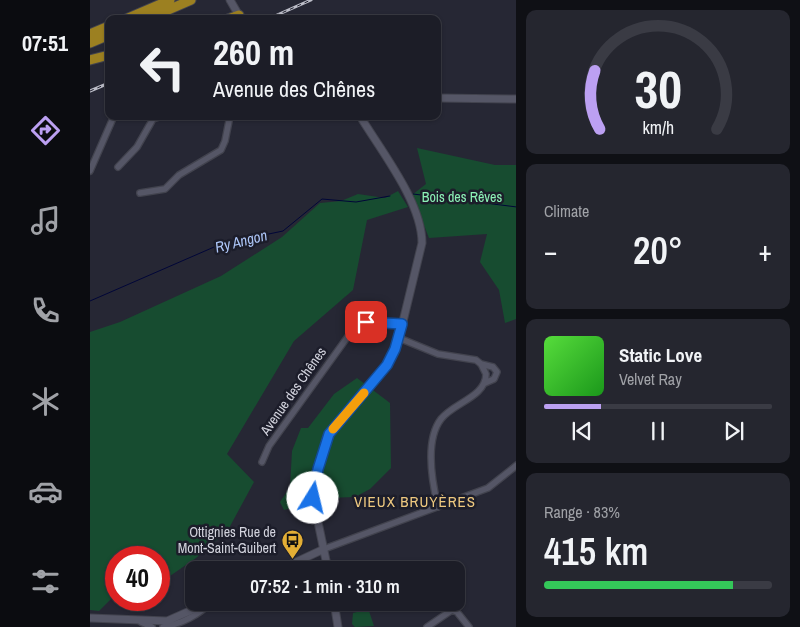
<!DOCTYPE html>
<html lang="en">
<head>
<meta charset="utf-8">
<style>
	:root { --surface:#1c1d27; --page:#25262f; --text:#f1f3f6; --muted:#a0a2a7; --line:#3a3b44; --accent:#bca0f2 }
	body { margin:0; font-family:"Archivo Narrow",sans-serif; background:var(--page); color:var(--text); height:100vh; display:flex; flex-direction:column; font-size:19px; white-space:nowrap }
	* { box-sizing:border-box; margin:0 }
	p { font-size:16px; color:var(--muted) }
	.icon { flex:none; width:28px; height:28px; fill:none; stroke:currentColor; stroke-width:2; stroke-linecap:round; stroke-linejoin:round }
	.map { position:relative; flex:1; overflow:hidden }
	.drawer { display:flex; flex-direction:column; gap:10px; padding:10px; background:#0f1015; width:284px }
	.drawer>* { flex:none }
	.top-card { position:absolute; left:15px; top:15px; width:336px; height:105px; border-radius:10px; box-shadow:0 1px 4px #0004,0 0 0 1px var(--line); background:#1c1d27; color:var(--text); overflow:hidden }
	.speed { position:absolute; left:15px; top:546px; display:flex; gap:10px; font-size:25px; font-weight:700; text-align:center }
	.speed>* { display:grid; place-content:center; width:65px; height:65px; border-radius:50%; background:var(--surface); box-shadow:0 1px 4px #0004,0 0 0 1px var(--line); line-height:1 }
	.speed .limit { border:8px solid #d22; background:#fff; color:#111 }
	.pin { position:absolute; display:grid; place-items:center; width:42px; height:42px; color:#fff; margin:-21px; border-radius:10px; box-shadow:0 2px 8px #0006 }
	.me { position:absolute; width:55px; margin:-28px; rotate:9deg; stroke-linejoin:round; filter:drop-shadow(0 0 4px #0008) }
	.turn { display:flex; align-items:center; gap:18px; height:105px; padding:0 25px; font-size:22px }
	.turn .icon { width:65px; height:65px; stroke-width:2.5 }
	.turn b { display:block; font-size:35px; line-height:42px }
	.big { font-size:38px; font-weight:600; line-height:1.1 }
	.drawer .tile { flex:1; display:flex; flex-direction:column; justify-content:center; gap:8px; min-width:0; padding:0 18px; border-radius:10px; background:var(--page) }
	.drawer .dial { align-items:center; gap:0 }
	.dial svg { height:130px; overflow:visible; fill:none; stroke:var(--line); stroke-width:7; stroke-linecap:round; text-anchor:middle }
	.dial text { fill:var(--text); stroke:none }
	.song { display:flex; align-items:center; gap:15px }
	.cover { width:60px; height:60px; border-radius:8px; background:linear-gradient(135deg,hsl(110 70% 55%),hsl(120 70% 35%)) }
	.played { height:5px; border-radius:2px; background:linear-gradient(90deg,var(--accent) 25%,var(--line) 25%) }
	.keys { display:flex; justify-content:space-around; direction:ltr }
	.heat { display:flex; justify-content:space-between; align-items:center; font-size:28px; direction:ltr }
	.charge { height:8px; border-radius:4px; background:linear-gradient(90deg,#34c759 83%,var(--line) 0) }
	.trip { position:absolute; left:95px; top:561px; width:280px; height:50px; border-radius:10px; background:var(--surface); box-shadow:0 1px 4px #0004,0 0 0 1px var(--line); font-weight:600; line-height:50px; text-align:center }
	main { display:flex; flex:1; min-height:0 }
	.menu { display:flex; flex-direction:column; width:90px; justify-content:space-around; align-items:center; background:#0b0c10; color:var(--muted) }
	.menu .icon { width:35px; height:35px }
	.menu .selected { color:var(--accent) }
	.menu b { font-size:22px; color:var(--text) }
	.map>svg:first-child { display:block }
	.green { fill:#174c30 }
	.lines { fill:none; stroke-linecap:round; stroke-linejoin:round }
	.stream { stroke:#000638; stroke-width:1 }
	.minor-casing { stroke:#42434e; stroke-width:8 }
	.tertiary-casing { stroke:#42434e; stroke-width:9 }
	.trunk-casing { stroke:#42434e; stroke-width:11 }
	.minor { stroke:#555666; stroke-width:5.5 }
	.tertiary { stroke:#555666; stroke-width:7 }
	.trunk { stroke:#9c8021; stroke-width:9 }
	.rail-casing { stroke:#bcbdc8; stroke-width:3 }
	.rail { stroke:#1c1d2a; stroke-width:1; stroke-dasharray:4; stroke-linecap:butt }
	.route-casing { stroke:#114b97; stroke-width:12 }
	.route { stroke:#1a73e8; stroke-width:9 }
	.slow { stroke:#f59e0b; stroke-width:9 }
	.labels { text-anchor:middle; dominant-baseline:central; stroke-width:5; stroke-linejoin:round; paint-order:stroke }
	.park-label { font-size:14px; fill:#8cf1b6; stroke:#1c1d2a }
	.street-label { font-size:14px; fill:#d2d3dd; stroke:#1c1d2a }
	.poi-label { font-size:14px; fill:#d2d3dd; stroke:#1c1d2a; text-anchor:end }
	.water-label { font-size:15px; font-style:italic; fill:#aec7f9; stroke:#1c1d2a }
	.neighbourhood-label { font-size:15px; letter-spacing:1px; fill:#edc87f; stroke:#1c1d2a }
</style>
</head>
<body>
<main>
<nav class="menu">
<b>07:51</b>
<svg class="icon selected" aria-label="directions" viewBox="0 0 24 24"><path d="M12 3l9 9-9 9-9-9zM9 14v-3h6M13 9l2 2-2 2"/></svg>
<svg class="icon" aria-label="music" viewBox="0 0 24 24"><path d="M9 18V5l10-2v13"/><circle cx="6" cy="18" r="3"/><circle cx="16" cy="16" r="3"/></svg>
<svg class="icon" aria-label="phone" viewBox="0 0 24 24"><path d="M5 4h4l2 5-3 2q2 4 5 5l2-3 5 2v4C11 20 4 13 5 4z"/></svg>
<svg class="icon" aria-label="climate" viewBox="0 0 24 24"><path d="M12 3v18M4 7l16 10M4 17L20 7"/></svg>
<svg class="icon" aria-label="car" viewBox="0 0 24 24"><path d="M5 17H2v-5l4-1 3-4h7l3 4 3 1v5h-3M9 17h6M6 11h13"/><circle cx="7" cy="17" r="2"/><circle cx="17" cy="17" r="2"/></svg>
<svg class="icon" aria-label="filters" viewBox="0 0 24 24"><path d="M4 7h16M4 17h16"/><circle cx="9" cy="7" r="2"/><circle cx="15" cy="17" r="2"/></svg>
</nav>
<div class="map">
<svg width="427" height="627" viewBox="0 0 427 627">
	<rect width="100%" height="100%" fill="#262734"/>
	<path class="green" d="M327,148L405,165H426V319L415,323L409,290L390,262L397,234L339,238L322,195L336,184Z
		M308,191L318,207L277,220L263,290L204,341L137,454L164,482L138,530L106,558L80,576L69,577V558H26V594L9,611L0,610V332L30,322L131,276L192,237L230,203L251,201L268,194L295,198Z
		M267,378L300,403L301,468L280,489L265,497L237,498L194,510L190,502L200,487L202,451L211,428H218L244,394Z
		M275,610L279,611L284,626L265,627L262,624L263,613Z"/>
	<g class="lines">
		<path class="stream" d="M323,194L427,207
			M0,301L131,244L193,231L232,199L266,202L300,196"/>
		<defs>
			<path id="minor" d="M28,167L47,147L63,119L72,116
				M0,171L24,116
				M50,193L75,189L89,175L131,150L135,141L140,116
				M309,338L348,354L386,360L391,364L396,374C396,397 363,403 351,419C335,440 342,482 348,507
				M391,364L403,367L407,372L404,379L395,383
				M172,462L179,446L264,328L277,323L312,324
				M234,549L398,488L427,465
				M51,622L62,627
				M73,627C91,624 109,615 121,602
				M337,627L362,610L367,612L379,627"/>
			<path id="tertiary" d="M140,0L151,19
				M348,98L427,99
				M189,570L234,549
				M238,570L223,498L228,469L239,434L293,370L301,358L309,338L332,243C332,202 291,151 270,116
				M244,602L248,627
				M0,618L77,621L120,602"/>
			<path id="trunk" d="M36,19L80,0
				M57,19L101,0
				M138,19L149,15
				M0,34L19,26
				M0,43L19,35
				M0,60L19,55"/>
		</defs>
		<use href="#minor" class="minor-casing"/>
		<use href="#tertiary" class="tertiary-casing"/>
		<use href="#trunk" class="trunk-casing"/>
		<use href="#minor" class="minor"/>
		<use href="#tertiary" class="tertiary"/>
		<use href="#trunk" class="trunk"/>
		<defs>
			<path id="rail" d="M178,19L221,0
				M0,91L19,83"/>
		</defs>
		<use href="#rail" class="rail-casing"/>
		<use href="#rail" class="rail"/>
	</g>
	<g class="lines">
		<defs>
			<path id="route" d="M223,498L228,469L239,434L297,365L305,349L312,324L276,322"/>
		</defs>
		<use href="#route" class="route-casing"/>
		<use href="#route" class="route"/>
		<path class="slow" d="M243,429L274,393"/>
	</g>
	<defs>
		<symbol id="bus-pin" viewBox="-11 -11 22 30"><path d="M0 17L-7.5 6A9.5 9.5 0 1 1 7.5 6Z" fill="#e3ae35" stroke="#1c1d2a"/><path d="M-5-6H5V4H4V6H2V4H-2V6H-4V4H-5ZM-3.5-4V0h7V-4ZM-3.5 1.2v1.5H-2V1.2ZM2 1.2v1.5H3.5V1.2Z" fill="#111"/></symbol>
	</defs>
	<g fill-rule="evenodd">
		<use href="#bus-pin" x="190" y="528" width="25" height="34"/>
	</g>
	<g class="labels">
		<g class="park-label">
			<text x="372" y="197">Bois des Rêves</text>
		</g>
		<g class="street-label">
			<text transform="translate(203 391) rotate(-55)">Avenue des Chênes</text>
		</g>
		<g class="poi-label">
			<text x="186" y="532">Ottignies Rue de<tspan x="186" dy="16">Mont-Saint-Guibert</tspan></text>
		</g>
		<g class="water-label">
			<text transform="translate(151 241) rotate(-14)">Ry Angon</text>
		</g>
		<g class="neighbourhood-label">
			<text x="325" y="501">VIEUX BRUYÈRES</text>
		</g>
	</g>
</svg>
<div class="speed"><div class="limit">40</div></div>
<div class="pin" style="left:276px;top:322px;background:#d93025"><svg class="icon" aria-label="arrive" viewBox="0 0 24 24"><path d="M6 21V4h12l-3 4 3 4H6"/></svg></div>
<svg class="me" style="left:223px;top:498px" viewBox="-20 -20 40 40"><circle r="19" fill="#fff"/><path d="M0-13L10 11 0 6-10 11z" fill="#1a73e8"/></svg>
<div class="trip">07:52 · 1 min · 310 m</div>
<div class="top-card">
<div class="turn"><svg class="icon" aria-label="left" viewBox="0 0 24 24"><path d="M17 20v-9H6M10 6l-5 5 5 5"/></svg><div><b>260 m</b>Avenue des Chênes</div></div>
</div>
</div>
<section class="drawer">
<div class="tile dial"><svg viewBox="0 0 100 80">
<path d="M14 69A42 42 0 1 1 86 69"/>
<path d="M14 69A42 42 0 0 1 11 33" stroke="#bca0f2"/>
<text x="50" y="56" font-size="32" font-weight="700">30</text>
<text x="50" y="72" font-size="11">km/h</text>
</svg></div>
<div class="tile"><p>Climate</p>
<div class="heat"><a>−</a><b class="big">20°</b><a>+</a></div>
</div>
<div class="tile">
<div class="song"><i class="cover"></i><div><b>Static Love</b><p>Velvet Ray</p></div></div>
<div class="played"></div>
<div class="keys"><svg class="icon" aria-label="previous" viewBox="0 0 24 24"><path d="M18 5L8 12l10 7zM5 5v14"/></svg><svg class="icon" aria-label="pause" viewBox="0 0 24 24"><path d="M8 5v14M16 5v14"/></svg><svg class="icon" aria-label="next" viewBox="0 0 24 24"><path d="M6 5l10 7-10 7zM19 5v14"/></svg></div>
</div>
<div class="tile"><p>Range · 83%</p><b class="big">415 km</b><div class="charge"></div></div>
</section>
</main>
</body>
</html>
